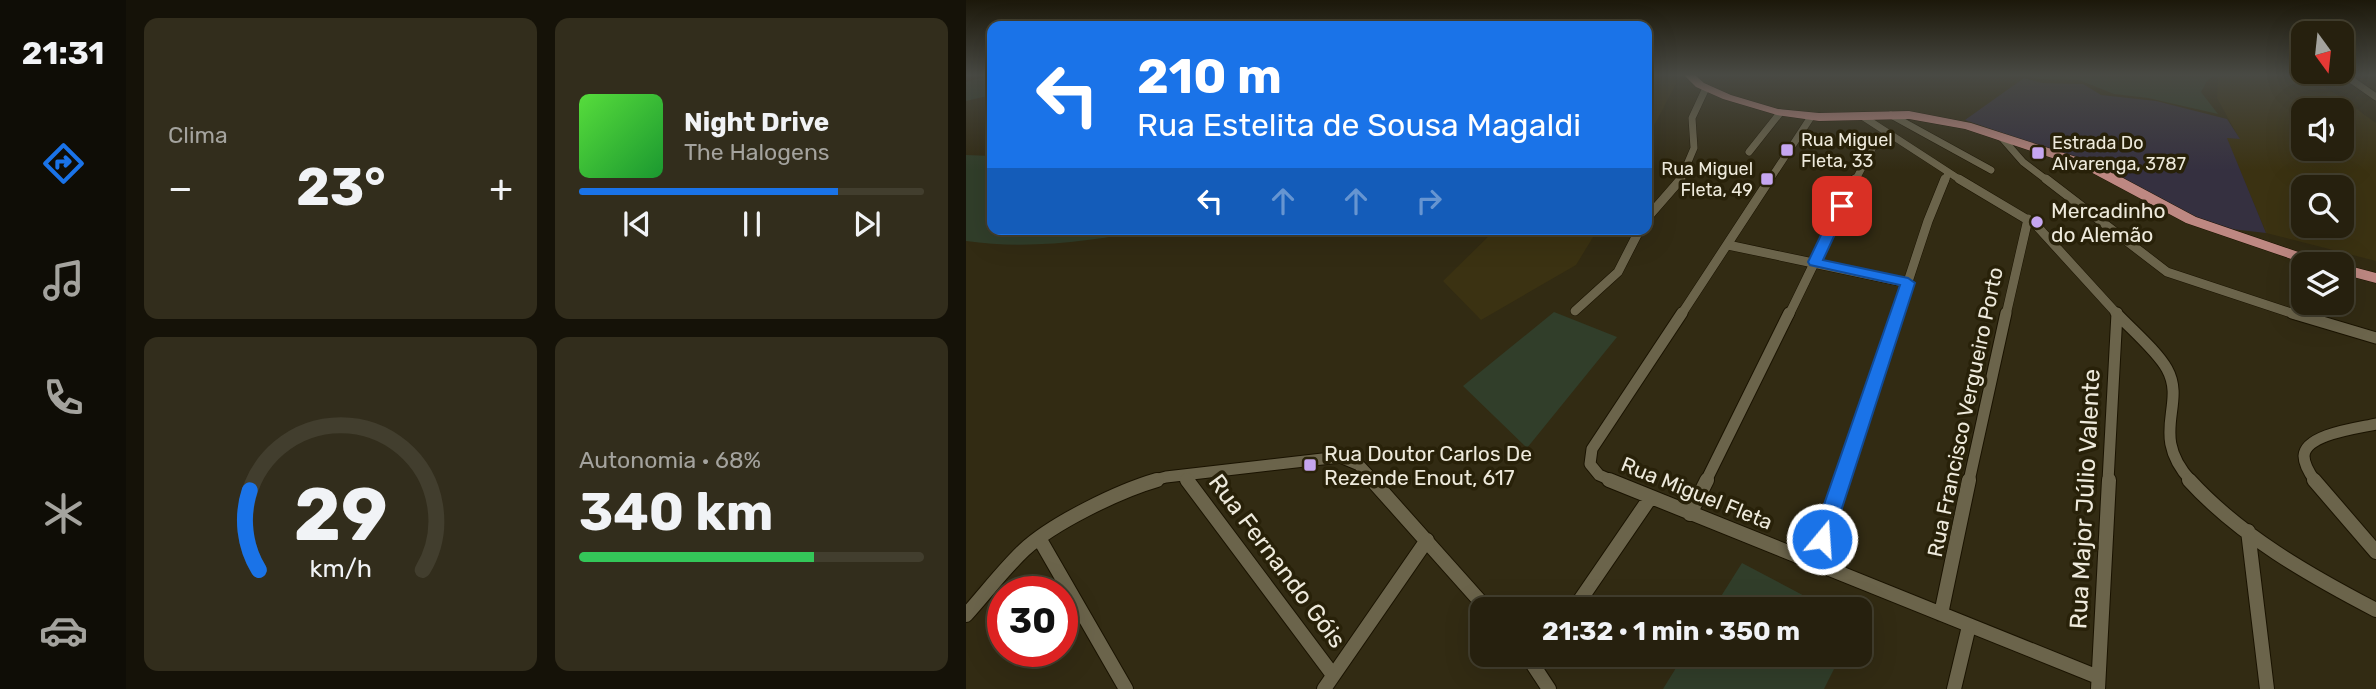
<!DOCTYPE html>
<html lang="pt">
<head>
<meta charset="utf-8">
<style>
	:root { --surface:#26200e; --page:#322d1c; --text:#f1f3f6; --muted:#a4a39e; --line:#423e2e; --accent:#1a73e8 }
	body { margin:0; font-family:Rubik,sans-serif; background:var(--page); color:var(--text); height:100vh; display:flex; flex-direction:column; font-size:26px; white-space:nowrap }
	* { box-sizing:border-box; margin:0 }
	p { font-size:23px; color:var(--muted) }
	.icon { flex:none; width:38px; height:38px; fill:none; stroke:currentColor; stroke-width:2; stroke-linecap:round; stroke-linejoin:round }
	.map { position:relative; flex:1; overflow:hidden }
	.details { display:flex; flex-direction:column; gap:18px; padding:18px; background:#151208; width:840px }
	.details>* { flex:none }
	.hud { position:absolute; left:21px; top:21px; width:665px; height:214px; border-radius:14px; box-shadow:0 7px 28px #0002,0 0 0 2px var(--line); background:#1a73e8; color:#fff; overflow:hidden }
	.needle { width:46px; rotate:165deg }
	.tools { position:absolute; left:1325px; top:21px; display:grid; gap:14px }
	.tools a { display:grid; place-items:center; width:63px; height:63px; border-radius:14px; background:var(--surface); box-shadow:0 7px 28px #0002,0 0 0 2px var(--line); font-size:35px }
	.speed { position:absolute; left:21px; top:576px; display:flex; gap:14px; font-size:35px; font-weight:700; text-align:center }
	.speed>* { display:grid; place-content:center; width:91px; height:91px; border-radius:50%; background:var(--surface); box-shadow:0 7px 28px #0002,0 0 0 2px var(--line); line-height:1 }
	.speed .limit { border:10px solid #d22; background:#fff; color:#111 }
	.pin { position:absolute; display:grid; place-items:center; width:60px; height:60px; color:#fff; margin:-30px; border-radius:14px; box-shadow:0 4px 10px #0006 }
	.me { position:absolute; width:77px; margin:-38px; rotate:18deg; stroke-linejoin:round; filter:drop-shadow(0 0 5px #0008) }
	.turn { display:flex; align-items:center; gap:24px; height:147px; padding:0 35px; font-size:32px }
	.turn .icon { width:91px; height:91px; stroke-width:2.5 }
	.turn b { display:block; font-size:49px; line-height:60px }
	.lanes { display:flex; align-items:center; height:66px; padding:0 35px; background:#0003; justify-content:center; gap:35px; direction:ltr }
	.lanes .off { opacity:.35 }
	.big { font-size:52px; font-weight:700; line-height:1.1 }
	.details .widget { flex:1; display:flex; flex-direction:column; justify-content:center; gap:10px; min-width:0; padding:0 24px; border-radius:14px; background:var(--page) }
	.details .dial { align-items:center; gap:0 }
	.dial svg { height:182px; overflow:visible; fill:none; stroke:var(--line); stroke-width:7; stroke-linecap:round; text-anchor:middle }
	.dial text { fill:var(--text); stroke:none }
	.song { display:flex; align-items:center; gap:21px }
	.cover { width:84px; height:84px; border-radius:10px; background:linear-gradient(135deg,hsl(110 70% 55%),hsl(130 70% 35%)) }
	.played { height:7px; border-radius:4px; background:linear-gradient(90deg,var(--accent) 75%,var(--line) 75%) }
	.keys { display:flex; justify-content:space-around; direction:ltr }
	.heat { display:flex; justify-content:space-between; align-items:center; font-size:38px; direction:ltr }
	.charge { height:10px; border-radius:5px; background:linear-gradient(90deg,#34c759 68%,var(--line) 0) }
	.details .tiles { flex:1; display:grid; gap:18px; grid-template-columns:repeat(2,1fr) }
	.trip { position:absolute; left:504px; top:597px; width:402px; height:70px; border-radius:14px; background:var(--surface); box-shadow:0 7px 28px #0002,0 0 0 2px var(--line); font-weight:700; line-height:70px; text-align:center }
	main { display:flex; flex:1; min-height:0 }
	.menu { display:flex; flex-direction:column; width:126px; justify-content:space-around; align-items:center; background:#0f0d06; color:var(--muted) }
	.menu .icon { width:49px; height:49px }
	.menu .active { color:var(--accent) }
	.menu b { font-size:32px; color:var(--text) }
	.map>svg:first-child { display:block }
	.built { fill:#3b3212; fill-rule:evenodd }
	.education { fill:#353040 }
	.green { fill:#313e2a }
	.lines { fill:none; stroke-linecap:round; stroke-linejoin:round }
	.street-far3-casing { stroke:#1a1300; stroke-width:8 }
	.street-far2-casing { stroke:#1a1300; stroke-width:10 }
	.street-far1-casing { stroke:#1a1300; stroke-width:13 }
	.street-casing { stroke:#1a1300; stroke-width:16 }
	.primary-casing { stroke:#1a1300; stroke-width:1 }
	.street-far3 { stroke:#6b644b; stroke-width:7 }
	.street-far2 { stroke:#6b644b; stroke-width:9 }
	.street-far1 { stroke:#6b644b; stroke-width:11 }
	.street { stroke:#6b644b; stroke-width:14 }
	.primary { fill:#be8882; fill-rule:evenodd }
	.route { fill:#1a73e8; stroke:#114b97; stroke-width:2 }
	.poi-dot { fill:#c6a6f0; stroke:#282109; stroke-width:2.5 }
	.labels { text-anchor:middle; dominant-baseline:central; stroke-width:7; stroke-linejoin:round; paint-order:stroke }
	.far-poi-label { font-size:18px; fill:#eeeadc; stroke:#282109; text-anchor:start }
	.poi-label { font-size:21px; fill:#eeeadc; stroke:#282109; text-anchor:start }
	.street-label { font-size:21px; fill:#eeeadc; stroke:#282109 }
	.near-street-label { font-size:24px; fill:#eeeadc; stroke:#282109 }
</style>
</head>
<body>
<main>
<nav class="menu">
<b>21:31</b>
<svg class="icon active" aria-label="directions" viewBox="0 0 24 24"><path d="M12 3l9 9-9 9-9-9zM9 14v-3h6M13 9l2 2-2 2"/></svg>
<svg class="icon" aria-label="music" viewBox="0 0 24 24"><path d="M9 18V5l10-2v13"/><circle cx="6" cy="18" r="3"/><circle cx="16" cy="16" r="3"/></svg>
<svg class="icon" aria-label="phone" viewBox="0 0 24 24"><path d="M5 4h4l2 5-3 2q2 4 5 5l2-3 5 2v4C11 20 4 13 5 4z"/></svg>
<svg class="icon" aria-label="climate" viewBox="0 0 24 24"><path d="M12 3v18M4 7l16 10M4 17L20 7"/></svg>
<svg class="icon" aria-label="car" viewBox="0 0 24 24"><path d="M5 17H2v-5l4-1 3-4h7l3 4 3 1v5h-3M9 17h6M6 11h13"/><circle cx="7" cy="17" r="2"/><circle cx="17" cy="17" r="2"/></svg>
</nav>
<section class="details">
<div class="tiles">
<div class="widget"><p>Clima</p>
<div class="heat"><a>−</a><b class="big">23°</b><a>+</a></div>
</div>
<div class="widget">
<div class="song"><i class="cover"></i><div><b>Night Drive</b><p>The Halogens</p></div></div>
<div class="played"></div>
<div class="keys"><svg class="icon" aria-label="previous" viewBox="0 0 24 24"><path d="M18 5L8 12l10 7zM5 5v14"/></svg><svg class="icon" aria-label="pause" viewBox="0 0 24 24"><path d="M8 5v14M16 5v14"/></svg><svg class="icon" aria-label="next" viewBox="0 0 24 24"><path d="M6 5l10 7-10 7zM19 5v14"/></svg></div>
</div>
<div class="widget dial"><svg viewBox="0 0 100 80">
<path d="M14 69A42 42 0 1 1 86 69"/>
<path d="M14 69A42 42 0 0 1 10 34" stroke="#1a73e8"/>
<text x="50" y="56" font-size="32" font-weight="700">29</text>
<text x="50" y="72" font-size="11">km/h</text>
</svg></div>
<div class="widget"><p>Autonomia · 68%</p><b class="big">340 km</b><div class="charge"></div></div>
</div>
</section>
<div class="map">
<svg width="1410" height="689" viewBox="0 0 1410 689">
	<rect width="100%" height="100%" fill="#322b13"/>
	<path class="built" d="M708,74L711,82L681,139V77Z
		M1261,74L1343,75L1410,123V261L1300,233L1260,137L1273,138L1251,98L1252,75ZM1337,110H1376V149H1337ZM1337,187H1376V226H1337Z
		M530,229H632L610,265L515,320L477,281Z"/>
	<path class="education" d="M1058,78L1076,83L1117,84L1135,95L1190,101L1261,119L1274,139L1261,138L1300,233L1256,228L1207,208L1140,169L999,120Z"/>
	<path class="green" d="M1048,74H1248L1241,81L1235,92L1252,114L1182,98L1148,94L1113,80L1074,79Z
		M26,75V95L0,101V82Z
		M0,155L26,156V229H189C127,241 63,250 0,241Z
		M588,312L651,337L561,448L497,386Z
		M776,563L863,609H747Z
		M718,655V654L875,655L858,689H697Z"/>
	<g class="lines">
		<defs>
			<path id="street-far3" d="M1377,74L1410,97
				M925,115L1025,170
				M896,116L996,181
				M1036,138L1057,162L1082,181
				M783,152L814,113
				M714,181L728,148L726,118L740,88
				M803,181L845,117
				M889,181L909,143L920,134
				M979,181L982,173"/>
			<path id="street-far2" d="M993,179L1070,225L1152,315
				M1080,179L1201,272L1331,315
				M681,218L715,179
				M762,245L942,283
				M609,311L652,272L674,229
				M715,315L804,179
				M823,315L889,179
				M931,315L962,221L979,179
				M1040,315L1062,219"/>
			<path id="street-far1" d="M1150,313C1165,329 1191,351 1201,369C1221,405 1182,434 1225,481
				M1326,313L1410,338
				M218,475L223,481
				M185,481L200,477L374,457L393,465L408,481
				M647,481L633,475L624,464L626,449L716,313
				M740,481L823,313
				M875,481L931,313
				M1003,481L1040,313
				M1142,481L1151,313
				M1349,481C1344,474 1338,465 1338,456C1339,434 1393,428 1410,424"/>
			<path id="street" d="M221,480L367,675
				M406,480L521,609
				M643,480L1132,677
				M1223,480C1274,536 1343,575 1410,610
				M1348,480L1410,552
				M724,514L741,480
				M1282,531L1301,689
				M73,538L160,689
				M848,563L876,480
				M608,609L684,498
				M975,614L1003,480
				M0,615C19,594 37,570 58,550C87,523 153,491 191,480
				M560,654L583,689
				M358,689L461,540
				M988,689L1003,626
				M1132,689L1143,480"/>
			<path id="primary" d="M717,74H728L738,83L765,95L812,109L853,113L943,111L1005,123L1129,163L1230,217L1353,259L1356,262L1340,264L1220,223L1119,169L999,129L943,119L853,121L811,115L757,99L730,87Z
				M1376,264L1410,273V283L1376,274Z"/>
		</defs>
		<use href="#street-far3" class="street-far3-casing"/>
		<use href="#street-far2" class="street-far2-casing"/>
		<use href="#street-far1" class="street-far1-casing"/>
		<use href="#street" class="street-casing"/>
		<use href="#primary" class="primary-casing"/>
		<use href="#street-far3" class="street-far3"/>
		<use href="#street-far2" class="street-far2"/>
		<use href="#street-far1" class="street-far1"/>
		<use href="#street" class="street"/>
		<use href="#primary" class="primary"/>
	</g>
	<linearGradient id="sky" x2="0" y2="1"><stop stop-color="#1c180a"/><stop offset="0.44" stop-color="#494a44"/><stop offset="1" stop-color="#494a44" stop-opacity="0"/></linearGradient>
	<rect width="1410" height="170" fill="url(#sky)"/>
	<path class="route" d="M876,202L882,206L857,260L942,278L949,283L866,539L863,545L856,548L849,545L846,539L934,285L844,265L842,262L869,206Z"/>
	<g class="poi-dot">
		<rect x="814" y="143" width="14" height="14" rx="3.5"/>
		<rect x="1065" y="146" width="14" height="14" rx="3.5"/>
		<rect x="794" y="172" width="14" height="14" rx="3.5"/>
		<circle cx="1071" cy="222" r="7"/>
		<rect x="337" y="458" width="14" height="14" rx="3.5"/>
	</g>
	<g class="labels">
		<g class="far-poi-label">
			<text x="835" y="140">Rua Miguel<tspan x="835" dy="21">Fleta, 33</tspan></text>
			<text x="1086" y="143">Estrada Do<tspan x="1086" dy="21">Alvarenga, 3787</tspan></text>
			<text x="787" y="169" text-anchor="end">Rua Miguel<tspan x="787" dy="21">Fleta, 49</tspan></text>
		</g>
		<g class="poi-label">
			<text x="1085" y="210">Mercadinho<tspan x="1085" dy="24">do Alemão</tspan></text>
			<text x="358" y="453">Rua Doutor Carlos De<tspan x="358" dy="24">Rezende Enout, 617</tspan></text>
		</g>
		<g class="street-label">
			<text transform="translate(999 412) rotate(-78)">Rua Francisco Vergueiro Porto</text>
			<text transform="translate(731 493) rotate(22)">Rua Miguel Fleta</text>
		</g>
		<g class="near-street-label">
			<text transform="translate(1119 499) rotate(-87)">Rua Major Júlio Valente</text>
			<text transform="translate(311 561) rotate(53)">Rua Fernando Góis</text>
		</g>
	</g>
</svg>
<div class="tools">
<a><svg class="needle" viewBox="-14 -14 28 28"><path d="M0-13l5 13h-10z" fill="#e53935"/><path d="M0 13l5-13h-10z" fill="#a4a39e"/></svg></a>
<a><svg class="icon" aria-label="sound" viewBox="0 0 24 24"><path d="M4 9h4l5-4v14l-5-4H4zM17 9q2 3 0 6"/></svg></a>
<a><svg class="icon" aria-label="search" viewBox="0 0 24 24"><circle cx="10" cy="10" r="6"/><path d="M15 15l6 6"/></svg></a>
<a><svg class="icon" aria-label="layers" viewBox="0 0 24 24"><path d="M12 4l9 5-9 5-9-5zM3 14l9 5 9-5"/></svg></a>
</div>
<div class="speed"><div class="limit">30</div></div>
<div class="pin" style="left:876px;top:206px;background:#d93025"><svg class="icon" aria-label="arrive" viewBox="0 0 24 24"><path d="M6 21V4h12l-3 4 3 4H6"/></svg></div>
<svg class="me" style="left:856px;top:539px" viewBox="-20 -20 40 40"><circle r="17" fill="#1a73e8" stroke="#fff" stroke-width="3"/><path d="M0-11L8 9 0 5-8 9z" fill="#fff"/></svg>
<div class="trip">21:32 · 1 min · 350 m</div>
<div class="hud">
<div class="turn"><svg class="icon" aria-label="left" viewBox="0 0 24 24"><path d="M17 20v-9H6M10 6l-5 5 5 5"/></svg><div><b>210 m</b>Rua Estelita de Sousa Magaldi</div></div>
<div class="lanes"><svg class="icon" aria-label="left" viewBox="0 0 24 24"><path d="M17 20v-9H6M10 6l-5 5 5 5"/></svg><svg class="icon off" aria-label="ahead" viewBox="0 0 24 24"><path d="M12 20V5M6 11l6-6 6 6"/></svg><svg class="icon off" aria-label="ahead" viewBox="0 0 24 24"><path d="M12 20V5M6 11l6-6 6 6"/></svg><svg class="icon off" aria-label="right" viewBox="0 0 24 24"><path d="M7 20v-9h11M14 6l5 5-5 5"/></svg></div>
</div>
</div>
</main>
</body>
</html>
